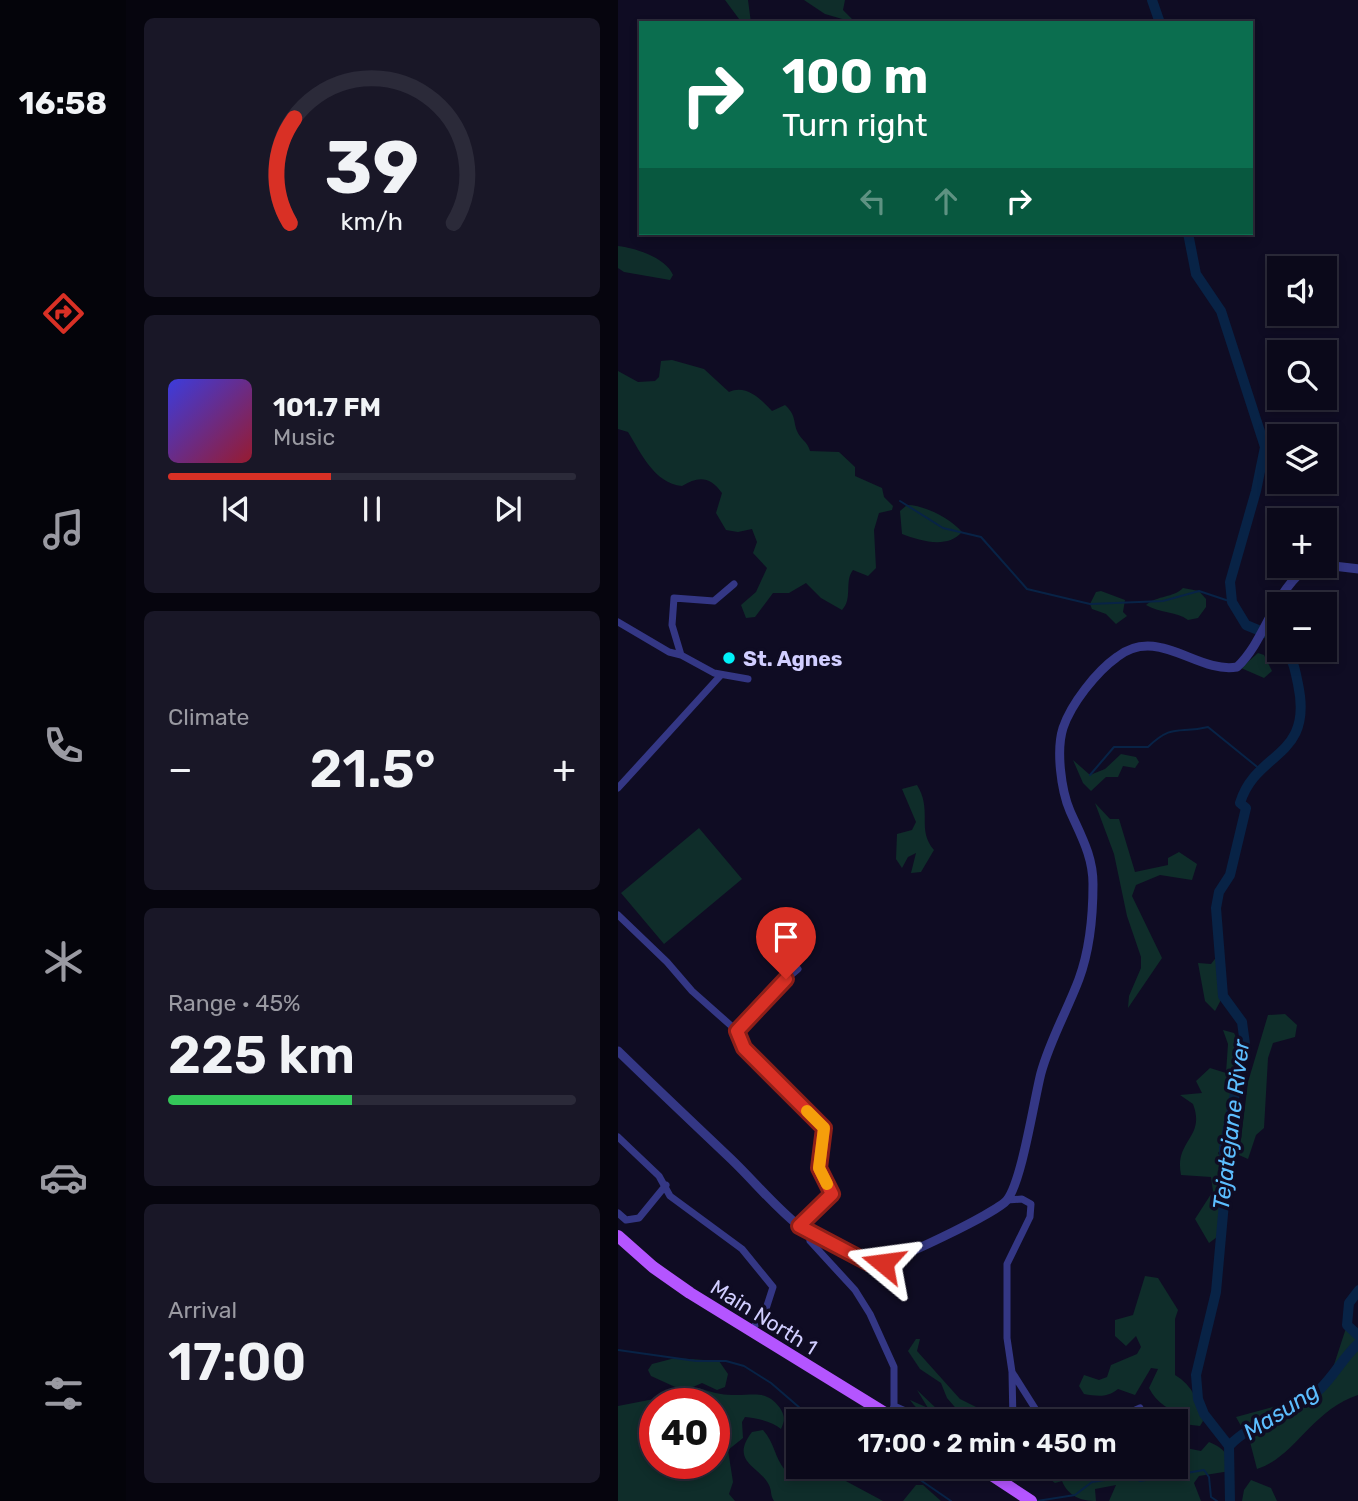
<!DOCTYPE html>
<html lang="en">
<head>
<meta charset="utf-8">
<style>
	:root { --surface:#0b091a; --page:#191727; --text:#f1f3f6; --muted:#9a9aa2; --line:#2b2a39; --accent:#d93025 }
	body { margin:0; font-family:Rubik,sans-serif; background:var(--page); color:var(--text); height:100vh; display:flex; flex-direction:column; font-size:26px; white-space:nowrap }
	* { box-sizing:border-box; margin:0 }
	p { font-size:23px; color:var(--muted) }
	.icon { flex:none; width:38px; height:38px; fill:none; stroke:currentColor; stroke-width:2; stroke-linecap:round; stroke-linejoin:round }
	.map { position:relative; flex:1; overflow:hidden }
	.sheet { display:flex; flex-direction:column; gap:18px; padding:18px; background:#06050e; width:492px }
	.sheet>* { flex:none }
	.banner { position:absolute; left:21px; top:21px; width:614px; height:214px; border-radius:0px; box-shadow:0 4px 10px #0003,0 0 0 2px var(--line); background:#0b6e4f; color:#fff; overflow:hidden }
	.tools { position:absolute; left:649px; top:256px; display:grid; gap:14px }
	.tools a { display:grid; place-items:center; width:70px; height:70px; border-radius:0px; background:var(--surface); box-shadow:0 4px 10px #0003,0 0 0 2px var(--line); font-size:35px }
	.speed { position:absolute; left:21px; top:1388px; display:flex; gap:14px; font-size:35px; font-weight:700; text-align:center }
	.speed>* { display:grid; place-content:center; width:91px; height:91px; border-radius:50%; background:var(--surface); box-shadow:0 4px 10px #0003,0 0 0 2px var(--line); line-height:1 }
	.speed .limit { border:10px solid #d22; background:#fff; color:#111 }
	.pin { position:absolute; display:grid; place-items:center; width:60px; height:60px; color:#fff; margin:-72px -30px; border-radius:50% 50% 50% 0; rotate:-45deg; box-shadow:0 0 7px #0007 }
	.pin .icon { rotate:45deg }
	.me { position:absolute; width:77px; margin:-38px; rotate:286deg; stroke-linejoin:round; filter:drop-shadow(0 0 5px #0008) }
	.turn { display:flex; align-items:center; gap:24px; height:147px; padding:0 28px; font-size:32px }
	.turn .icon { width:91px; height:91px; stroke-width:2.5 }
	.turn b { display:block; font-size:49px; line-height:60px }
	.lanes { display:flex; align-items:center; height:66px; padding:0 28px; background:#0003; justify-content:center; gap:35px; direction:ltr }
	.lanes .off { opacity:.35 }
	.big { font-size:52px; font-weight:600; line-height:1.1 }
	.sheet .widget { flex:1; display:flex; flex-direction:column; justify-content:center; gap:10px; min-width:0; padding:0 24px; border-radius:10px; background:var(--page) }
	.sheet .dial { align-items:center; gap:0 }
	.dial svg { height:182px; overflow:visible; fill:none; stroke:var(--line); stroke-width:7; stroke-linecap:round; text-anchor:middle }
	.dial text { fill:var(--text); stroke:none }
	.song { display:flex; align-items:center; gap:21px }
	.cover { width:84px; height:84px; border-radius:10px; background:linear-gradient(135deg,hsl(240 70% 55%),hsl(350 70% 35%)) }
	.played { height:7px; border-radius:4px; background:linear-gradient(90deg,var(--accent) 40%,var(--line) 40%) }
	.keys { display:flex; justify-content:space-around; direction:ltr }
	.heat { display:flex; justify-content:space-between; align-items:center; font-size:38px; direction:ltr }
	.charge { height:10px; border-radius:5px; background:linear-gradient(90deg,#34c759 45%,var(--line) 0) }
	.trip { position:absolute; left:168px; top:1409px; width:402px; height:70px; border-radius:0px; background:var(--surface); box-shadow:0 4px 10px #0003,0 0 0 2px var(--line); font-weight:600; line-height:70px; text-align:center }
	main { display:flex; flex:1; min-height:0 }
	.tab-bar { display:flex; flex-direction:column; width:126px; justify-content:space-around; align-items:center; background:#04040a; color:var(--muted) }
	.tab-bar .icon { width:49px; height:49px }
	.tab-bar .active { color:var(--accent) }
	.tab-bar b { font-size:32px; color:var(--text) }
	.map>svg:first-child { display:block }
	.green { fill:#0f2d2a; fill-rule:evenodd }
	.lines { fill:none; stroke-linecap:round; stroke-linejoin:round }
	.stream { stroke:#082346; stroke-width:2 }
	.river { stroke:#082346; stroke-width:10 }
	.minor { stroke:#343785; stroke-width:7 }
	.tertiary { stroke:#343785; stroke-width:9 }
	.primary { stroke:#b455ff; stroke-width:12 }
	.route-casing { stroke:#8d1f18; stroke-width:18 }
	.route { stroke:#d93025; stroke-width:12 }
	.slow { stroke:#f59e0b; stroke-width:12 }
	.poi-dot { fill:#00f1f9; stroke:#0f0c23; stroke-width:2.5 }
	.labels { text-anchor:middle; dominant-baseline:central; stroke-width:7; stroke-linejoin:round; paint-order:stroke }
	.poi-label { font-size:21px; font-weight:bold; fill:#d1ceff; stroke:#0f0c23; text-anchor:start }
	.street-label { font-size:21px; fill:#d1ceff; stroke:#0f0c23 }
	.water-label { font-size:23px; font-style:italic; fill:#5cbeff; stroke:#0f0c23 }
</style>
</head>
<body>
<main>
<nav class="tab-bar">
<b>16:58</b>
<svg class="icon active" aria-label="directions" viewBox="0 0 24 24"><path d="M12 3l9 9-9 9-9-9zM9 14v-3h6M13 9l2 2-2 2"/></svg>
<svg class="icon" aria-label="music" viewBox="0 0 24 24"><path d="M9 18V5l10-2v13"/><circle cx="6" cy="18" r="3"/><circle cx="16" cy="16" r="3"/></svg>
<svg class="icon" aria-label="phone" viewBox="0 0 24 24"><path d="M5 4h4l2 5-3 2q2 4 5 5l2-3 5 2v4C11 20 4 13 5 4z"/></svg>
<svg class="icon" aria-label="climate" viewBox="0 0 24 24"><path d="M12 3v18M4 7l16 10M4 17L20 7"/></svg>
<svg class="icon" aria-label="car" viewBox="0 0 24 24"><path d="M5 17H2v-5l4-1 3-4h7l3 4 3 1v5h-3M9 17h6M6 11h13"/><circle cx="7" cy="17" r="2"/><circle cx="17" cy="17" r="2"/></svg>
<svg class="icon" aria-label="filters" viewBox="0 0 24 24"><path d="M4 7h16M4 17h16"/><circle cx="9" cy="7" r="2"/><circle cx="15" cy="17" r="2"/></svg>
</nav>
<section class="sheet">
<div class="widget dial"><svg viewBox="0 0 100 80">
<path d="M14 69A42 42 0 1 1 86 69"/>
<path d="M14 69A42 42 0 0 1 16 23" stroke="#d93025"/>
<text x="50" y="56" font-size="32" font-weight="700">39</text>
<text x="50" y="72" font-size="11">km/h</text>
</svg></div>
<div class="widget">
<div class="song"><i class="cover"></i><div><b>101.7 FM</b><p>Music</p></div></div>
<div class="played"></div>
<div class="keys"><svg class="icon" aria-label="previous" viewBox="0 0 24 24"><path d="M18 5L8 12l10 7zM5 5v14"/></svg><svg class="icon" aria-label="pause" viewBox="0 0 24 24"><path d="M8 5v14M16 5v14"/></svg><svg class="icon" aria-label="next" viewBox="0 0 24 24"><path d="M6 5l10 7-10 7zM19 5v14"/></svg></div>
</div>
<div class="widget"><p>Climate</p>
<div class="heat"><a>−</a><b class="big">21.5°</b><a>+</a></div>
</div>
<div class="widget"><p>Range · 45%</p><b class="big">225 km</b><div class="charge"></div></div>
<div class="widget"><p>Arrival</p><b class="big">17:00</b></div>
</section>
<div class="map">
<svg width="741" height="1501" viewBox="0 0 741 1501">
	<rect width="100%" height="100%" fill="#0f0c23"/>
	<path class="green" d="M107,0H130L133,23H124Z
		M186,0H227L225,10L238,23L207,14Z
		M0,246C18,248 48,258 55,275L52,280L6,272L0,268Z
		M54,360L86,369L111,392C128,384 143,399 154,411L167,405C178,415 175,420 179,431C182,439 190,442 192,451L221,452L237,467V476L264,488L266,497L275,506L274,510L261,513L256,530L258,568L250,576L235,570C226,581 235,599 224,610L203,598L188,583L171,593H155L137,617L128,618L123,605L138,592L149,568L135,553L139,542L134,529L120,532L108,530L98,513L104,493C92,476 80,476 64,486C36,483 23,453 10,432L0,429V371L20,382L37,381L41,377L43,361Z
		M289,505C306,505 332,518 344,532C329,549 303,541 284,534L282,511Z
		M565,588L581,591L588,599V607L580,618L570,620C558,611 541,613 528,605C540,595 555,598 565,588Z
		M483,591L507,600L505,612L509,616L498,624L488,614L474,609L472,604L478,592Z
		M640,653L646,655L654,671L646,678L623,668Z
		M503,754L518,757L521,762L517,768L505,766L500,777H488L473,791L465,783L455,760L472,775L487,769Z
		M299,785C315,811 298,829 316,850L303,872L293,873L298,853L290,857L284,868L278,859L279,834L294,830L298,822L284,789Z
		M477,803L492,819H501L517,872L550,865V858L561,852L579,864L574,880L542,875L518,885L514,896L544,958L510,1008L511,996L523,968V957L509,916L496,854Z
		M81,828L124,879L46,944L3,893Z
		M600,955L605,996L597,1011L587,1001L580,963L593,964Z
		M667,1014L679,1025L677,1037L655,1043L650,1058L646,1128L638,1135L630,1159L621,1155L630,1082L650,1015Z
		M605,1030L616,1033L622,1045L607,1144L600,1153L607,1166L603,1234L591,1243L577,1219L595,1191L593,1177L563,1175C556,1140 588,1138 575,1104L562,1095L584,1093L578,1081L592,1068L608,1073L610,1044Z
		M527,1276L540,1278L560,1310L557,1319V1375C574,1385 582,1402 585,1421L582,1426L565,1424L567,1416C552,1410 539,1404 531,1388L540,1369L533,1368L517,1395L500,1389C489,1398 479,1396 466,1394L461,1386L466,1375L481,1380L489,1377L493,1365L519,1354L523,1347L518,1336L508,1346L497,1336V1320L515,1315Z
		M729,1325L740,1339V1395C694,1410 676,1458 639,1469L632,1442L618,1417L685,1399L713,1374Z
		M298,1339H302L299,1351L342,1399L358,1407L367,1421H349L329,1398L323,1383L302,1369L290,1351Z
		M57,1358L101,1361L110,1374L107,1387L99,1390L84,1383L66,1391L33,1376L30,1370L34,1364Z
		M81,1388C92,1392 103,1395 114,1395C135,1396 148,1389 162,1408C167,1416 167,1420 163,1429C155,1422 139,1418 127,1417L124,1422L125,1438L110,1450L115,1482L111,1494L117,1501H0V1406L36,1399L62,1401ZM37,1404H96V1463H37Z
		M299,1390L321,1411L319,1417L328,1421C311,1421 302,1413 292,1400L310,1408Z
		M145,1430C157,1443 156,1457 167,1470L176,1468V1460L180,1456V1466L188,1467L187,1469L191,1473L211,1472L265,1501H156C152,1495 154,1491 151,1485C142,1466 111,1462 134,1432Z
		M591,1442C607,1449 611,1454 612,1471L581,1476L576,1483L583,1501H491L498,1485L477,1489L478,1501C463,1501 450,1496 444,1481L437,1483L428,1476L427,1467L398,1476L401,1467H465L473,1477L487,1467L503,1466L498,1470L511,1481L534,1477L536,1467L558,1466V1446L583,1451Z
		M633,1480L653,1488L659,1501H624L626,1490Z
		M298,1485H305L323,1501H285Z"/>
	<g class="lines">
		<path class="stream" d="M282,501L325,528L363,537L409,589L472,604L545,601L581,591L614,602
			M472,775L496,747H530C555,723 560,734 590,727L643,770
			M0,1350L78,1361H108L126,1366L153,1383L197,1421
			M282,1466L333,1501
			M419,1501L457,1495L474,1482L513,1476L522,1481L586,1470L591,1477L593,1497L599,1501"/>
		<path class="river" d="M534,0L542,23
			M570,233L578,274L603,311L647,447L638,491L612,582L614,602L628,625L655,636L662,644
			M741,1290L731,1303L729,1325L741,1336
			M611,1446C637,1419 675,1414 702,1389C716,1376 726,1356 741,1343
			M612,1501L611,1446L586,1414L580,1399L578,1375L598,1292L608,1181L606,1148L627,1044L624,1022L605,996L598,908L601,892L612,875L628,808L622,803C638,750 696,759 680,684C677,670 676,660 666,649"/>
		<path class="minor" d="M116,584L96,601L56,598L54,625L63,655L96,673L130,679
			M0,622L51,652L63,655
			M0,788L103,675
			M0,915L49,962L74,991L119,1031L155,990L180,969
			M119,1031L126,1048L206,1128L201,1168L214,1194L181,1226
			M0,1137L41,1176L52,1196L124,1249L155,1287L146,1315L132,1331
			M389,1200L404,1199L413,1204L412,1217L389,1264V1338L394,1372L425,1421
			M0,1213L8,1220L21,1218L48,1185
			M190,1231L192,1241L237,1290L252,1314L276,1367V1406
			M394,1373L395,1421
			M272,1417L276,1406L310,1421
			M493,1421L522,1408
			M382,1466L391,1472L396,1466"/>
		<path class="tertiary" d="M707,565L741,569
			M0,1051C37,1087 75,1123 113,1159C136,1181 156,1206 181,1226C194,1236 240,1263 256,1264C269,1266 380,1212 389,1200C404,1181 416,1100 423,1073C432,1040 449,1011 461,979C472,949 475,916 475,884C475,856 463,836 452,811C443,790 438,750 445,728C453,704 478,672 499,657C540,625 579,674 619,667C649,639 657,586 693,565"/>
		<path class="primary" d="M0,1236L35,1267L72,1293L280,1421
			M360,1466L413,1501"/>
	</g>
	<g class="lines">
		<defs>
			<path id="route" d="M168,979L119,1031L126,1048L206,1128L201,1168L214,1194L181,1226L251,1263H265"/>
		</defs>
		<use href="#route" class="route-casing"/>
		<use href="#route" class="route"/>
		<path class="slow" d="M189,1111L206,1128L201,1168L209,1184"/>
	</g>
	<circle class="poi-dot" cx="111" cy="658" r="7"/>
	<g class="labels">
		<g class="poi-label">
			<text x="125" y="658">St. Agnes</text>
		</g>
		<g class="street-label">
			<text transform="translate(146 1317) rotate(32)">Main North 1</text>
		</g>
		<g class="water-label">
			<text transform="translate(613 1125) rotate(-83)">Tejatejane River</text>
			<text transform="translate(663 1411) rotate(-33)">Masung</text>
		</g>
	</g>
</svg>
<div class="tools">
<a><svg class="icon" aria-label="sound" viewBox="0 0 24 24"><path d="M4 9h4l5-4v14l-5-4H4zM17 9q2 3 0 6"/></svg></a>
<a><svg class="icon" aria-label="search" viewBox="0 0 24 24"><circle cx="10" cy="10" r="6"/><path d="M15 15l6 6"/></svg></a>
<a><svg class="icon" aria-label="layers" viewBox="0 0 24 24"><path d="M12 4l9 5-9 5-9-5zM3 14l9 5 9-5"/></svg></a>
<a>+</a>
<a>−</a>
</div>
<div class="speed"><div class="limit">40</div></div>
<div class="pin" style="left:168px;top:979px;background:#d93025"><svg class="icon" aria-label="arrive" viewBox="0 0 24 24"><path d="M6 21V4h12l-3 4 3 4H6"/></svg></div>
<svg class="me" style="left:265px;top:1263px" viewBox="-20 -20 40 40"><path d="M0-17L14 15 0 8-14 15z" fill="#d93025" stroke="#fff" stroke-width="4"/></svg>
<div class="trip">17:00 · 2 min · 450 m</div>
<div class="banner">
<div class="turn"><svg class="icon" aria-label="right" viewBox="0 0 24 24"><path d="M7 20v-9h11M14 6l5 5-5 5"/></svg><div><b>100 m</b>Turn right</div></div>
<div class="lanes"><svg class="icon off" aria-label="left" viewBox="0 0 24 24"><path d="M17 20v-9H6M10 6l-5 5 5 5"/></svg><svg class="icon off" aria-label="ahead" viewBox="0 0 24 24"><path d="M12 20V5M6 11l6-6 6 6"/></svg><svg class="icon" aria-label="right" viewBox="0 0 24 24"><path d="M7 20v-9h11M14 6l5 5-5 5"/></svg></div>
</div>
</div>
</main>
</body>
</html>
